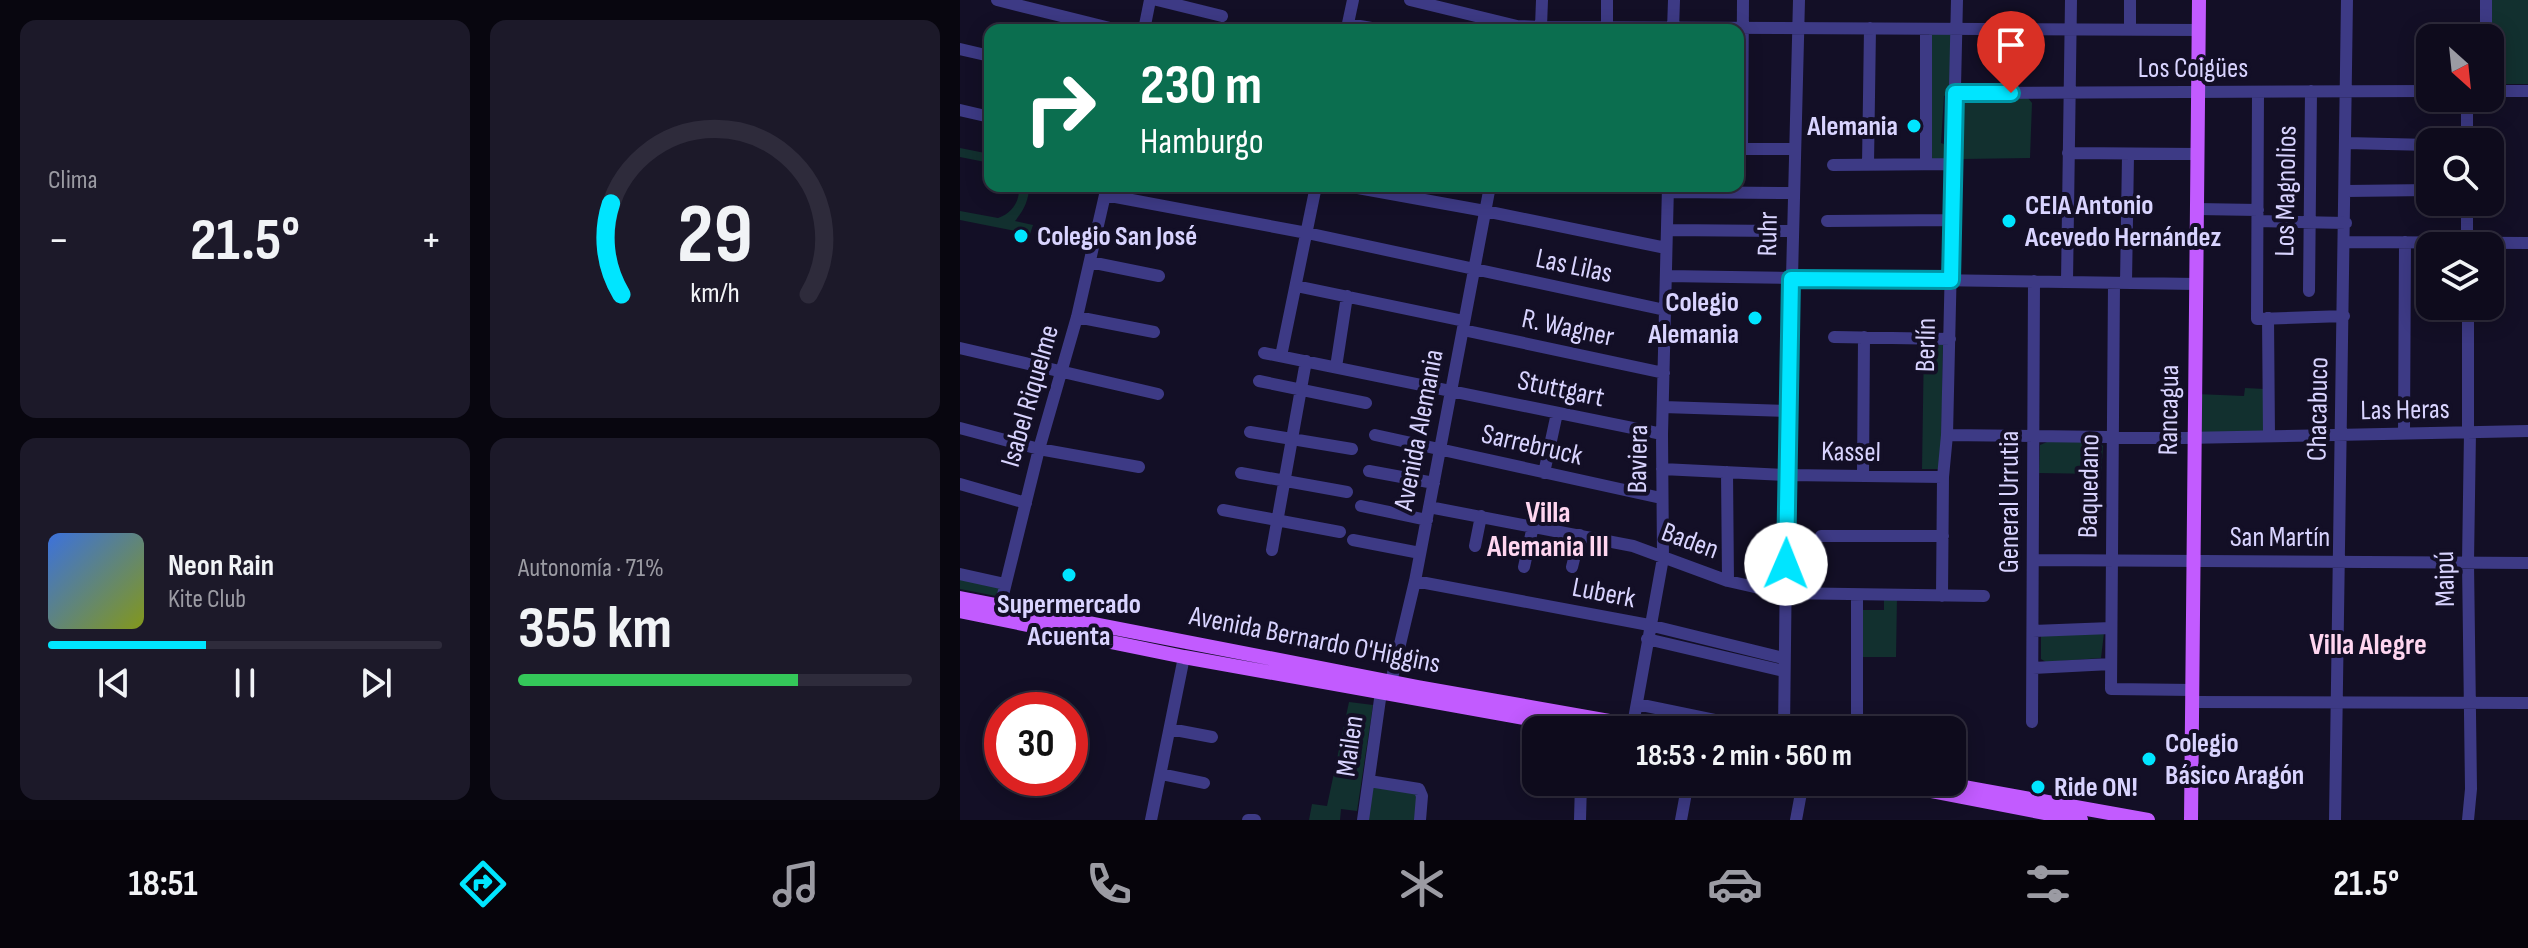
<!DOCTYPE html>
<html lang="es">
<head>
<meta charset="utf-8">
<style>
	:root { --surface:#0e0b1c; --page:#1c1929; --text:#f1f3f6; --muted:#9b9ba3; --line:#2e2b3b; --accent:#00e5ff }
	body { margin:0; font-family:"Sofia Sans Condensed",sans-serif; background:var(--page); color:var(--text); height:100vh; display:flex; flex-direction:column; font-size:30px; white-space:nowrap }
	* { box-sizing:border-box; margin:0 }
	p { font-size:26px; color:var(--muted) }
	.icon { flex:none; width:44px; height:44px; fill:none; stroke:currentColor; stroke-width:2; stroke-linecap:round; stroke-linejoin:round }
	.map { position:relative; flex:1; overflow:hidden }
	.sheet { display:flex; flex-direction:column; gap:20px; padding:20px; background:#08060f; width:960px }
	.sheet>* { flex:none }
	.banner { position:absolute; left:24px; top:24px; width:760px; height:168px; border-radius:16px; box-shadow:0 4px 20px #0003,0 0 0 2px var(--line); background:#0b6e4f; color:#fff; overflow:hidden }
	.needle { width:52px; rotate:153deg }
	.tools { position:absolute; left:1456px; top:24px; display:grid; gap:16px }
	.tools a { display:grid; place-items:center; width:88px; height:88px; border-radius:16px; background:var(--surface); box-shadow:0 4px 20px #0003,0 0 0 2px var(--line); font-size:40px }
	.speed { position:absolute; left:24px; top:692px; display:flex; gap:16px; font-size:40px; font-weight:700; text-align:center }
	.speed>* { display:grid; place-content:center; width:104px; height:104px; border-radius:50%; background:var(--surface); box-shadow:0 4px 20px #0003,0 0 0 2px var(--line); line-height:1 }
	.speed .limit { border:12px solid #d22; background:#fff; color:#111 }
	.pin { position:absolute; display:grid; place-items:center; width:68px; height:68px; color:#fff; margin:-82px -34px; border-radius:50% 50% 50% 0; rotate:-45deg; box-shadow:0 0 8px #0007 }
	.pin .icon { rotate:45deg }
	.me { position:absolute; width:88px; margin:-44px; rotate:1deg; stroke-linejoin:round; filter:drop-shadow(0 0 6px #0008) }
	.turn { display:flex; align-items:center; gap:28px; height:168px; padding:0 24px; font-size:36px }
	.turn .icon { width:104px; height:104px; stroke-width:2.5 }
	.turn b { display:block; font-size:56px; line-height:68px }
	.big { font-size:60px; font-weight:700; line-height:1.1 }
	.sheet .widget { flex:1; display:flex; flex-direction:column; justify-content:center; gap:12px; min-width:0; padding:0 28px; border-radius:16px; background:var(--page) }
	.sheet .dial { align-items:center; gap:0 }
	.dial svg { height:208px; overflow:visible; fill:none; stroke:var(--line); stroke-width:7; stroke-linecap:round; text-anchor:middle }
	.dial text { fill:var(--text); stroke:none }
	.song { display:flex; align-items:center; gap:24px }
	.cover { width:96px; height:96px; border-radius:12px; background:linear-gradient(135deg,hsl(220 70% 55%),hsl(70 70% 35%)) }
	.played { height:8px; border-radius:4px; background:linear-gradient(90deg,var(--accent) 40%,var(--line) 40%) }
	.keys { display:flex; justify-content:space-around; direction:ltr }
	.heat { display:flex; justify-content:space-between; align-items:center; font-size:44px; direction:ltr }
	.charge { height:12px; border-radius:6px; background:linear-gradient(90deg,#34c759 71%,var(--line) 0) }
	.sheet .tiles { flex:1; display:grid; gap:20px; grid-template-columns:repeat(2,1fr) }
	.trip { position:absolute; left:562px; top:716px; width:444px; height:80px; border-radius:16px; background:var(--surface); box-shadow:0 4px 20px #0003,0 0 0 2px var(--line); font-weight:700; line-height:80px; text-align:center }
	.dock { display:flex; height:128px; justify-content:space-around; align-items:center; background:#06040b; color:var(--muted) }
	.dock .icon { width:56px; height:56px }
	.dock .active { color:var(--accent) }
	.dock b { font-size:36px; color:var(--text) }
	main { display:flex; flex:1; min-height:0 }
	.map>svg:first-child { display:block }
	.green { fill:#12302f }
	.lines { fill:none; stroke-linecap:round; stroke-linejoin:round }
	.minor { stroke:#3d3a85; stroke-width:12 }
	.major { stroke:#c25bff; stroke-width:14 }
	.route-casing { stroke:#0095a6; stroke-width:20 }
	.route { stroke:#00e5ff; stroke-width:14 }
	.poi-dot { fill:#00e5ff; stroke:#130f26; stroke-width:3 }
	.labels { text-anchor:middle; dominant-baseline:central; stroke-width:8; stroke-linejoin:round; paint-order:stroke }
	.street-label { font-size:28px; fill:#d9d4ff; stroke:#130f26 }
	.poi-label { font-size:28px; font-weight:bold; fill:#d9d4ff; stroke:#130f26; text-anchor:start }
	.neighbourhood-label { font-size:30px; font-weight:bold; fill:#ffd6f0; stroke:#130f26 }
</style>
</head>
<body>
<main>
<section class="sheet">
<div class="tiles">
<div class="widget"><p>Clima</p>
<div class="heat"><a>−</a><b class="big">21.5°</b><a>+</a></div>
</div>
<div class="widget dial"><svg viewBox="0 0 100 80">
<path d="M14 69A42 42 0 1 1 86 69"/>
<path d="M14 69A42 42 0 0 1 10 34" stroke="#00e5ff"/>
<text x="50" y="56" font-size="32" font-weight="700">29</text>
<text x="50" y="72" font-size="11">km/h</text>
</svg></div>
<div class="widget">
<div class="song"><i class="cover"></i><div><b>Neon Rain</b><p>Kite Club</p></div></div>
<div class="played"></div>
<div class="keys"><svg class="icon" aria-label="previous" viewBox="0 0 24 24"><path d="M18 5L8 12l10 7zM5 5v14"/></svg><svg class="icon" aria-label="pause" viewBox="0 0 24 24"><path d="M8 5v14M16 5v14"/></svg><svg class="icon" aria-label="next" viewBox="0 0 24 24"><path d="M6 5l10 7-10 7zM19 5v14"/></svg></div>
</div>
<div class="widget"><p>Autonomía · 71%</p><b class="big">355 km</b><div class="charge"></div></div>
</div>
</section>
<div class="map">
<svg width="1568" height="820" viewBox="0 0 1568 820">
	<rect width="100%" height="100%" fill="#130f26"/>
	<path class="green" d="M1531,0H1568V84H1531Z
		M969,32H992L994,90L984,96L981,143L992,147V161L971,160Z
		M1068,98L1072,103L1070,158L1002,159L1003,102L1005,99Z
		M0,148L30,154V163L0,157Z
		M59,186H69C69,200 64,210 55,221L73,225L70,234L0,220V211L38,218C52,213 60,202 59,186Z
		M983,341L981,469H962L964,342Z
		M1285,388L1305,389L1304,434L1236,436V394L1284,396Z
		M1087,442H1138L1143,446L1141,474L1079,473L1080,445Z
		M0,579L44,587L41,597L0,589Z
		M924,596H937L936,657H896L897,610H924Z
		M1144,633L1141,658L1086,662L1081,659V634Z
		M389,702L413,705L397,811L381,809L380,820H349L352,804L367,806Z
		M412,785L457,792L455,820H408Z"/>
	<g class="lines">
		<path class="minor" d="M37,0L158,30
			M197,0L262,16
			M450,0L557,26L581,27L1239,30
			M388,24L423,30
			M581,27L582,0
			M647,27V0
			M387,28L393,0
			M184,30L190,0
			M713,30L714,0
			M1170,30V0
			M1526,38V0
			M0,49L30,56
			M1530,91H1568
			M1298,92L1297,319L1384,316
			M995,93L1470,91
			M1507,98V142
			M0,110L30,117
			M1386,143L1470,145
			M778,149H835
			M782,149L783,0
			M1108,153L1238,154
			M908,164L910,28
			M966,164V29
			M873,165L994,164
			M387,186L525,211L706,248
			M1386,191L1470,190
			M708,192L833,193
			M145,195L347,233L705,310
			M1507,202V246
			M1237,209L1298,210
			M867,221L992,220
			M1298,221L1386,223
			M707,230L832,231
			M1385,242L1568,243
			M130,262L199,276
			M706,276L1237,284
			M1107,282L1111,0
			M1154,283L1151,689L1233,690
			M1166,283L1168,155
			M336,286L504,321
			M1349,291L1351,91
			M1508,306V432
			M117,317L194,332
			M1308,318L1309,436
			M503,330L704,373
			M874,337L990,339
			M0,348L198,394
			M304,353L702,434
			M321,356L356,186
			M376,367L387,296
			M299,381L406,403
			M703,407L828,411
			M0,428L79,449L179,467
			M290,432L392,449
			M1444,434L1445,242
			M415,435L701,498
			M987,435L1225,438L1568,431
			M702,469L827,475L983,477
			M409,471L474,483
			M767,472L768,581
			M281,473L387,492
			M584,473L597,413
			M903,476L904,337
			M0,484L66,503
			M401,506L467,520
			M469,507L673,546L768,581L821,593L1024,596
			M263,510L380,532
			M861,536H983
			M393,540L460,553
			M515,546L521,516
			M312,550L346,361
			M1073,560L1568,563
			M564,567L573,526
			M612,567L620,535
			M0,574L45,584
			M455,581L689,625L823,658
			M982,596L983,477L987,435L997,0
			M38,615L79,449L117,317L147,186
			M1073,631L1151,628
			M687,639L824,671
			M1073,668L1151,664
			M1233,702L1568,703
			M677,704L803,730
			M1072,722L1074,281
			M210,729L252,737
			M672,730L703,558L702,434L708,186
			M824,730L827,475L839,0
			M897,730V595
			M201,774L244,783
			M409,781L459,789L462,796L460,820
			M191,820L224,657
			M288,820H295
			M403,820L421,692L431,682L455,581L530,186
			M620,820L621,782
			M721,820L728,782
			M836,820L843,782
			M1375,820L1387,0
			M1508,820L1511,789L1508,562L1510,432"/>
		<path class="major" d="M0,598L458,687L700,730
			M0,611L224,657L630,730
			M924,782L1121,820
			M976,782L1188,820
			M1231,820L1239,0"/>
	</g>
	<g class="lines">
		<defs>
			<path id="route" d="M826,564L831,279L991,280L995,93H1051"/>
		</defs>
		<use href="#route" class="route-casing"/>
		<use href="#route" class="route"/>
	</g>
	<g class="poi-dot">
		<circle cx="954" cy="126" r="8"/>
		<circle cx="1049" cy="221" r="8"/>
		<circle cx="61" cy="236" r="8"/>
		<circle cx="795" cy="318" r="8"/>
		<circle cx="109" cy="575" r="8"/>
		<circle cx="1189" cy="759" r="8"/>
		<circle cx="1078" cy="787" r="8"/>
	</g>
	<g class="labels">
		<g class="street-label">
			<text x="1233" y="68">Los Coigües</text>
			<text transform="translate(1326 191) rotate(-89)">Los Magnolios</text>
			<text transform="translate(808 234) rotate(-89)">Ruhr</text>
			<text transform="translate(614 266) rotate(12)">Las Lilas</text>
			<text transform="translate(608 328) rotate(12)">R. Wagner</text>
			<text transform="translate(966 345) rotate(-89)">Berlín</text>
			<text transform="translate(601 389) rotate(12)">Stuttgart</text>
			<text transform="translate(70 396) rotate(-74)">Isabel Riquelme</text>
			<text transform="translate(1358 409) rotate(-89)">Chacabuco</text>
			<text transform="translate(1209 410) rotate(-89)">Rancagua</text>
			<text transform="translate(1445 410) rotate(-1)">Las Heras</text>
			<text transform="translate(459 430) rotate(-79)">Avenida Alemania</text>
			<text transform="translate(572 445) rotate(13)">Sarrebruck</text>
			<text transform="translate(891 452) rotate(1)">Kassel</text>
			<text transform="translate(678 459) rotate(-89)">Baviera</text>
			<text transform="translate(1129 486) rotate(-89)">Baquedano</text>
			<text transform="translate(1049 502) rotate(-90)">General Urrutia</text>
			<text x="1320" y="537">San Martín</text>
			<text transform="translate(730 541) rotate(20)">Baden</text>
			<text transform="translate(1485 579) rotate(-91)">Maipú</text>
			<text transform="translate(644 593) rotate(11)">Luberk</text>
			<text transform="translate(355 640) rotate(11)">Avenida Bernardo O'Higgins</text>
			<text transform="translate(390 746) rotate(-82)">Mailen</text>
		</g>
		<g class="poi-label">
			<text x="938" y="126" text-anchor="end">Alemania</text>
			<text x="1065" y="205">CEIA Antonio<tspan x="1065" dy="32">Acevedo Hernández</tspan></text>
			<text x="77" y="236">Colegio San José</text>
			<text x="779" y="302" text-anchor="end">Colegio<tspan x="779" dy="32">Alemania</tspan></text>
			<text x="109" y="604" text-anchor="middle">Supermercado<tspan x="109" dy="32">Acuenta</tspan></text>
			<text x="1205" y="743">Colegio<tspan x="1205" dy="32">Básico Aragón</tspan></text>
			<text x="1094" y="787">Ride ON!</text>
		</g>
		<g class="neighbourhood-label">
			<text x="588" y="513">Villa<tspan x="588" dy="34">Alemania III</tspan></text>
			<text x="1408" y="645">Villa Alegre</text>
		</g>
	</g>
</svg>
<div class="tools">
<a><svg class="needle" viewBox="-14 -14 28 28"><path d="M0-13l5 13h-10z" fill="#e53935"/><path d="M0 13l5-13h-10z" fill="#9b9ba3"/></svg></a>
<a><svg class="icon" aria-label="search" viewBox="0 0 24 24"><circle cx="10" cy="10" r="6"/><path d="M15 15l6 6"/></svg></a>
<a><svg class="icon" aria-label="layers" viewBox="0 0 24 24"><path d="M12 4l9 5-9 5-9-5zM3 14l9 5 9-5"/></svg></a>
</div>
<div class="speed"><div class="limit">30</div></div>
<div class="pin" style="left:1051px;top:93px;background:#d93025"><svg class="icon" aria-label="arrive" viewBox="0 0 24 24"><path d="M6 21V4h12l-3 4 3 4H6"/></svg></div>
<svg class="me" style="left:826px;top:564px" viewBox="-20 -20 40 40"><circle r="19" fill="#fff"/><path d="M0-13L10 11 0 6-10 11z" fill="#00e5ff"/></svg>
<div class="trip">18:53 · 2 min · 560 m</div>
<div class="banner">
<div class="turn"><svg class="icon" aria-label="right" viewBox="0 0 24 24"><path d="M7 20v-9h11M14 6l5 5-5 5"/></svg><div><b>230 m</b>Hamburgo</div></div>
</div>
</div>
</main>
<nav class="dock">
<b>18:51</b>
<svg class="icon active" aria-label="directions" viewBox="0 0 24 24"><path d="M12 3l9 9-9 9-9-9zM9 14v-3h6M13 9l2 2-2 2"/></svg>
<svg class="icon" aria-label="music" viewBox="0 0 24 24"><path d="M9 18V5l10-2v13"/><circle cx="6" cy="18" r="3"/><circle cx="16" cy="16" r="3"/></svg>
<svg class="icon" aria-label="phone" viewBox="0 0 24 24"><path d="M5 4h4l2 5-3 2q2 4 5 5l2-3 5 2v4C11 20 4 13 5 4z"/></svg>
<svg class="icon" aria-label="climate" viewBox="0 0 24 24"><path d="M12 3v18M4 7l16 10M4 17L20 7"/></svg>
<svg class="icon" aria-label="car" viewBox="0 0 24 24"><path d="M5 17H2v-5l4-1 3-4h7l3 4 3 1v5h-3M9 17h6M6 11h13"/><circle cx="7" cy="17" r="2"/><circle cx="17" cy="17" r="2"/></svg>
<svg class="icon" aria-label="filters" viewBox="0 0 24 24"><path d="M4 7h16M4 17h16"/><circle cx="9" cy="7" r="2"/><circle cx="15" cy="17" r="2"/></svg>
<b>21.5°</b>
</nav>
</body>
</html>
